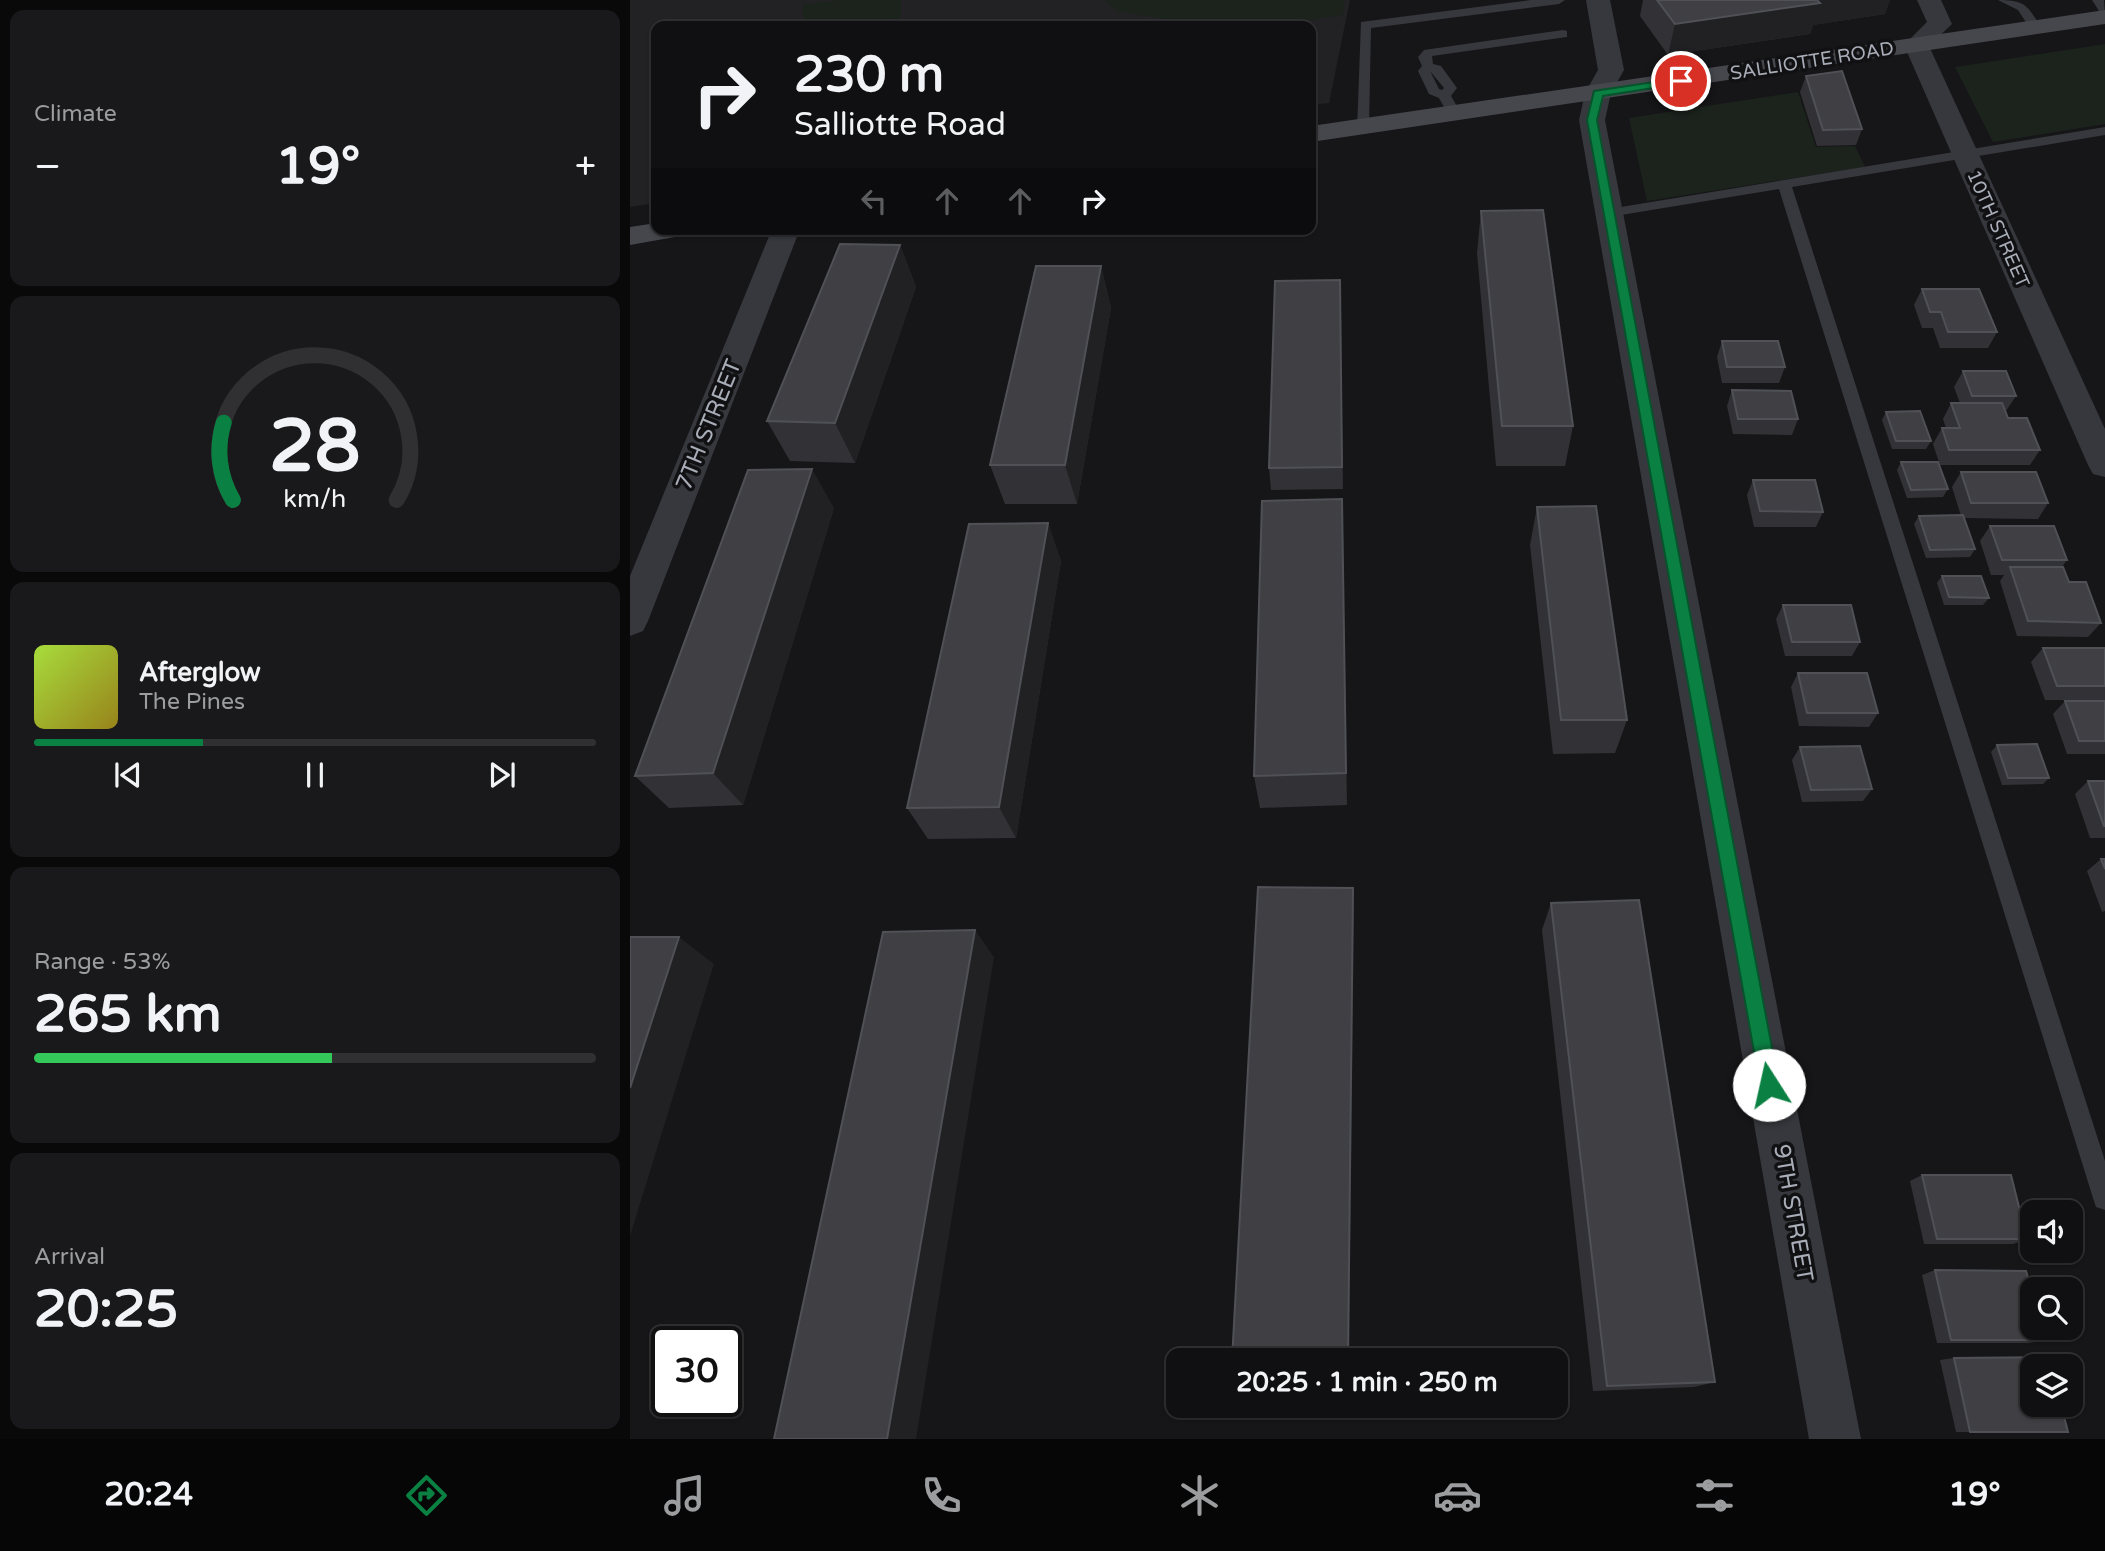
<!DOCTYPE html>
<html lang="en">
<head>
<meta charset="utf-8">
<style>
	:root { --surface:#101012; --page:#19191b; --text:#f1f3f6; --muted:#9c9d9f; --line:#303032; --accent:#0b8043 }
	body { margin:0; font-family:"Varela Round",sans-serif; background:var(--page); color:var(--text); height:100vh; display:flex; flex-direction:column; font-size:26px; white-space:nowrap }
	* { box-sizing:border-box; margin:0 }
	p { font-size:23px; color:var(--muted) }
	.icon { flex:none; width:38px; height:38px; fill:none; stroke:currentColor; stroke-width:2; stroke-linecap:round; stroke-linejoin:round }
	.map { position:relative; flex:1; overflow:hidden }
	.details { display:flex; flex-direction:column; gap:10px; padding:10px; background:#09090a; width:630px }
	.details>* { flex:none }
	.hud { position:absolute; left:21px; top:21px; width:665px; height:214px; border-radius:14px; box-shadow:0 2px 5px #0004,0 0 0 2px var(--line); background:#101012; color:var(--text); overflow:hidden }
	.buttons { position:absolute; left:1390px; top:1200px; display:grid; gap:14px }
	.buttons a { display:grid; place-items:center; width:63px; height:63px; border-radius:14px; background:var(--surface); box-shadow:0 2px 5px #0004,0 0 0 2px var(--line); font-size:35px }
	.speed { position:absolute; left:21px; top:1326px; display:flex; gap:14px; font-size:35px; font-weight:700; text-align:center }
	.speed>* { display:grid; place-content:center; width:91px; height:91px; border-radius:50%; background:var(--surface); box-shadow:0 2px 5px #0004,0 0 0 2px var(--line); line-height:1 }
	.speed .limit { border:4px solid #111; border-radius:10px; background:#fff; color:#111 }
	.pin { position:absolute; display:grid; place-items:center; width:60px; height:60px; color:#fff; margin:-30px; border:4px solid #fff; border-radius:50%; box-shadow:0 2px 7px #0007 }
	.me { position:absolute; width:77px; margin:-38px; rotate:350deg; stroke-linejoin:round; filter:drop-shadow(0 0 5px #0008) }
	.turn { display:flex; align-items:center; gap:24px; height:147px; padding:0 28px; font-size:32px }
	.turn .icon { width:91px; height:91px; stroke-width:2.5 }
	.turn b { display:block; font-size:49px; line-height:60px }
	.lanes { display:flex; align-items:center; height:66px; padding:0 28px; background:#0003; justify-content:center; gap:35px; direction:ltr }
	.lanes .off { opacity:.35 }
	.big { font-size:52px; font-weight:700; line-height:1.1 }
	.details .card { flex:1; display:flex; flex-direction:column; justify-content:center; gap:10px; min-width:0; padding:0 24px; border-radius:14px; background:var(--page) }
	.details .dial { align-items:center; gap:0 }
	.dial svg { height:182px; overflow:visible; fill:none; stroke:var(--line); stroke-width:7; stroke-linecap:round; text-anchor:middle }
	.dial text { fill:var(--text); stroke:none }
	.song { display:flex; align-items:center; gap:21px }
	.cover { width:84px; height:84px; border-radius:10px; background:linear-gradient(135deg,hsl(80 70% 55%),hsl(50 70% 35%)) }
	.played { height:7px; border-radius:4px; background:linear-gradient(90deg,var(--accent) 30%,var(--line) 30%) }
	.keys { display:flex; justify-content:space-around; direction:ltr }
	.heat { display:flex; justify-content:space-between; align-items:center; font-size:38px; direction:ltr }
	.charge { height:10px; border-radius:5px; background:linear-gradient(90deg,#34c759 53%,var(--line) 0) }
	.trip { position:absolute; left:536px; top:1348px; width:402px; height:70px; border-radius:14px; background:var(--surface); box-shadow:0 2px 5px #0004,0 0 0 2px var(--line); font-weight:700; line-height:70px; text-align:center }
	.dock { display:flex; height:112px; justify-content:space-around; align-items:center; background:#060607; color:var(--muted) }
	.dock .icon { width:49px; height:49px }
	.dock .active { color:var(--accent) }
	.dock b { font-size:32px; color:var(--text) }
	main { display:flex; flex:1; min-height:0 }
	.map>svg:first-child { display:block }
	.built { fill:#222225 }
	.green { fill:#1c231d }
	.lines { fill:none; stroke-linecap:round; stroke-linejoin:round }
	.lane { fill:#37383d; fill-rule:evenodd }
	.street { fill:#37383d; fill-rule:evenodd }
	.secondary { fill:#45474d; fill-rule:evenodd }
	.wall { fill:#323236 }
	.shaded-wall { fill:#212124 }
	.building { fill:#3f3f44; stroke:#4f5156; stroke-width:2 }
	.route { fill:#0b8043; stroke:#07532c; stroke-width:2 }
	.labels { text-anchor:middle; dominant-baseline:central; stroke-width:7; stroke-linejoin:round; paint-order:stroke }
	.far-street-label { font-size:19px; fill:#a8adb8; stroke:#111113 }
	.street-label { font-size:23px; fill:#a8adb8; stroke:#111113 }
</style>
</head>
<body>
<main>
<section class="details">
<div class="card"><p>Climate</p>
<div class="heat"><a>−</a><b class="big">19°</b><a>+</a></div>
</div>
<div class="card dial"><svg viewBox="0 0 100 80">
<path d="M14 69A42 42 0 1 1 86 69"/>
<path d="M14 69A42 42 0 0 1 10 35" stroke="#0b8043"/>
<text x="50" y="56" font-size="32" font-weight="700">28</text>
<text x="50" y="72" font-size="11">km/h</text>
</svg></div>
<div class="card">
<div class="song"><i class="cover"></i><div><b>Afterglow</b><p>The Pines</p></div></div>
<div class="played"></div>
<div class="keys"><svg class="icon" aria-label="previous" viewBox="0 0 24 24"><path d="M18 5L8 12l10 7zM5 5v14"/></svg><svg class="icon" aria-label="pause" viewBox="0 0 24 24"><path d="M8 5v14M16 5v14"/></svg><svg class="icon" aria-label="next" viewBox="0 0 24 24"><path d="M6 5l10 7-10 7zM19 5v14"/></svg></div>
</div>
<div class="card"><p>Range · 53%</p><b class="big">265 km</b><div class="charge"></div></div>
<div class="card"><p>Arrival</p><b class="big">20:25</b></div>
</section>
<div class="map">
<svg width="1475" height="1439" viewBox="0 0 1475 1439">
	<rect width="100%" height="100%" fill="#161618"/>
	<path class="built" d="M0,0H720L699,103L681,105V26H26V203L0,207Z"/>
	<path class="green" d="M212,0H271V18L202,26H172L173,4Z
		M474,0H715L713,15L642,26H577L486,11Z
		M1475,44V124L1363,142L1325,67Z
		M1168,92L1186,147L1225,146L1235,167L1017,201L999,118Z"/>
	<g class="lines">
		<path class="lane" d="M901,0H935L929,4L741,28L739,127L737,130H727L731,22Z
			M1368,0C1395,0 1397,5 1411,27L1401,30L1388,10Z
			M1462,0H1474L1475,15L1471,14Z
			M933,30L937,31V37L802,56L803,64L811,66L827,88L821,96L831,113L829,116H819L809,98L799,94L788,71L792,66L788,57L794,50ZM800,71L814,88L812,90L809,89Z
			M1475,127V135L1162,187L1475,1161V1210L1466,1207L1463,1198L1149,189L979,217L972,213L979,209Z"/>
		<path class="street" d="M956,0H980L994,70L981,93L975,120L1231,1439H1179L949,120L955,93L968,70Z
			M1287,0H1311L1322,24L1299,46L1475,429V477L1463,474L1458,465L1274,45L1297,22Z
			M142,229H170L18,621L13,631L0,636V576Z"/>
		<path class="secondary" d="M1475,10V24L681,142V126Z
			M26,223V229H60L56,235L0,245V227Z"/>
	</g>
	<path class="wall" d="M1013,0H1260L1255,14L1183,25L1180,34L1038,55L1010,16Z
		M1176,76L1232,129L1226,145L1187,146L1170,92Z
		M851,211L943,426L935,466H866L847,253Z
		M270,245L286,287L225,463L160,461L137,421Z
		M471,266L481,308L447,504H375L360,465Z
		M710,280L713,489L641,490L639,468Z
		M1292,289L1367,332L1358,348H1310L1303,328H1292L1284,305Z
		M1092,341L1155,367L1149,383H1092L1087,357Z
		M1333,371L1386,396L1376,411L1378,418L1410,450L1400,465H1310L1303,444L1312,428H1316L1313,419L1321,403H1330L1324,387Z
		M1102,390L1168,419L1162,435L1103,434L1097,406Z
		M1256,412L1301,441L1296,449H1262L1252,420Z
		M1271,462L1318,489L1313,497L1277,498L1267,470Z
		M1331,472L1418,503L1408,519L1334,518L1345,549L1340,557L1296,558L1284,524L1289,516H1331L1322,487Z
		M1123,480L1193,512L1186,527H1124L1117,495Z
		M712,499L717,805L630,808L624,776Z
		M907,507L997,720L985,753L923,754L900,545Z
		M204,508L113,805L39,808L5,776Z
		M418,523L431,561L386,838L298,839L277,808Z
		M1360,526L1437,560L1432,567L1439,582L1471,623L1458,637L1387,636L1370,581L1374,575H1361L1350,541Z
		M1312,576L1359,598L1353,605H1314L1307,583Z
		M1153,605L1230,642L1222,656H1155L1146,619Z
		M1413,648H1475V700H1415L1401,662Z
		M1168,673L1248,713L1239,727L1169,726L1161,687Z
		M1435,701H1475V754H1437L1423,714Z
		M1367,745L1419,778L1413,784L1372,785L1361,752Z
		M1170,747L1242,789L1233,801L1172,802L1162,760Z
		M1458,781H1475V838H1460L1445,794Z
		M1471,859H1475V911L1472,912L1457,871Z
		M921,903L1085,1382L1064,1387L963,1391L912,930Z
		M1292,1175L1397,1239L1383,1244H1294L1280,1181Z
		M1305,1270L1414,1340L1399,1343H1307L1292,1275Z
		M1324,1358L1438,1432H1326L1310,1360Z"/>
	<path class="shaded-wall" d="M1182,0H1260L1255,14L1183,25L1180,34L1038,55L1045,24Z
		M270,245L286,287L225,463L205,423Z
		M471,266L481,308L447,504L435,465Z
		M182,469L204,508L113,805L83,773Z
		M418,523L431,561L386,838L369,807Z
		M723,888L724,916L719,1360H718Z
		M345,930L364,957L286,1439H257Z
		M49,937L84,964L0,1236V1088Z"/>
	<path class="building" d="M1027,0H1187L1190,3L1045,24Z
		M1212,71L1232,129L1193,130L1176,76Z
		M913,210L943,426H872L851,211Z
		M210,244L270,245L205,423L137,421Z
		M406,266H471L435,465H360Z
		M710,280L712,467L639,468L645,281Z
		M1292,289H1349L1367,332H1318L1311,312H1300Z
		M1092,341H1148L1155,367H1097Z
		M1333,371H1376L1386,396H1342Z
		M1102,390L1161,391L1168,419H1108Z
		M1321,403H1372L1378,418H1397L1410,450H1319L1312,428H1330Z
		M1290,411L1301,441H1266L1256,412Z
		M1271,462H1308L1318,489L1281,490Z
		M182,469L83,773L5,776L118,470Z
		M1331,472H1406L1418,503H1341Z
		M1123,480H1185L1193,512L1130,511Z
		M712,499L716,773L624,776L632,501Z
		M966,506L997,720H931L907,507Z
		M1333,515L1345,549L1300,550L1289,516Z
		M418,523L369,807L277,808L339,524Z
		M1360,526H1424L1437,560H1372Z
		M1380,567H1433L1439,582H1456L1471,623L1398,621Z
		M1312,576H1351L1359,598L1319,597Z
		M1153,605H1221L1230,642H1162Z
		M1413,648H1475V686H1427Z
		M1168,673H1237L1248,713H1177Z
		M1435,701H1475V741H1449Z
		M1407,744L1419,778H1378L1367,745Z
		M1230,746L1242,789L1181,790L1170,747Z
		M1458,781H1475V826H1474Z
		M1471,859H1475V869Z
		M628,887L723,888L718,1360H602Z
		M1009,900L1085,1382L977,1386L921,903Z
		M345,930L257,1439H144L253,932Z
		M0,937H49L0,1088Z
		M1292,1175H1381L1397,1239H1307Z
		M1305,1270L1396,1271L1402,1292V1328H1411L1414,1340H1321Z
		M1418,1357L1421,1367H1402V1405H1431L1438,1432H1340L1324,1358Z"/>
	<path class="route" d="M1051,78L1056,81L1055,83L973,96L967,120L1149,1085L1146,1092L1139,1094L1133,1092L1130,1085L957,120L964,91Z"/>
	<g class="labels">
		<g class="far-street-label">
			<text transform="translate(1182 61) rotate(-9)">SALLIOTTE ROAD</text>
			<text transform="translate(1368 229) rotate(66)">10TH STREET</text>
		</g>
		<g class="street-label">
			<text transform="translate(79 425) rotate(-68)">7TH STREET</text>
			<text transform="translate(1163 1213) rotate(80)">9TH STREET</text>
		</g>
	</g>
</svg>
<div class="buttons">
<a><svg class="icon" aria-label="sound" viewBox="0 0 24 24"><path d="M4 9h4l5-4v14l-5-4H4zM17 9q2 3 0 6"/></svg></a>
<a><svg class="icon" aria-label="search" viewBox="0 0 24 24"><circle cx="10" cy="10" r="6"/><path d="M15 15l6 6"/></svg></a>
<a><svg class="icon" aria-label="layers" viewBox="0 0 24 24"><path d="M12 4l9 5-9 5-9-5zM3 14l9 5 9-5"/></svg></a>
</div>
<div class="speed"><div class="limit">30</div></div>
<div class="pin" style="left:1051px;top:81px;background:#d93025"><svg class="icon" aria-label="arrive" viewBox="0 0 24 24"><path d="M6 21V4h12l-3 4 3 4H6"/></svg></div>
<svg class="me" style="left:1139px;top:1085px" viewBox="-20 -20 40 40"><circle r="19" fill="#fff"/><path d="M0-13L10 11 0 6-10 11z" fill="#0b8043"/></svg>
<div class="trip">20:25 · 1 min · 250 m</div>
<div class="hud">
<div class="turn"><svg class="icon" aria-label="right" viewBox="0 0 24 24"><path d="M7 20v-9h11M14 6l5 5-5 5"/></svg><div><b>230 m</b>Salliotte Road</div></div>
<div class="lanes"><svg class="icon off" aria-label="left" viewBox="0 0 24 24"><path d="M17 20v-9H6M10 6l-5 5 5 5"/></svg><svg class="icon off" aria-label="ahead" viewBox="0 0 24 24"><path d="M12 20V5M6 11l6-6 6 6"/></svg><svg class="icon off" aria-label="ahead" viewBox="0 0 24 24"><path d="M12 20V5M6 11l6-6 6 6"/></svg><svg class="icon" aria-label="right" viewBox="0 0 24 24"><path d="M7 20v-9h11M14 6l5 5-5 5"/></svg></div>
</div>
</div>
</main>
<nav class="dock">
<b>20:24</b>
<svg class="icon active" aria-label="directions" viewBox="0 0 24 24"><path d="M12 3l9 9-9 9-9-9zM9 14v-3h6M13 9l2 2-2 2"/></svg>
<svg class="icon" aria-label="music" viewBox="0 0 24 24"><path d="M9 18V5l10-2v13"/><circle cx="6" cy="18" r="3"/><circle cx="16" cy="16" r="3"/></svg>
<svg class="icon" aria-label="phone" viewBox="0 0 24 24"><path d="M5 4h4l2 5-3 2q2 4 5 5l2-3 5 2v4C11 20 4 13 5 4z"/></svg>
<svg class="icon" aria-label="climate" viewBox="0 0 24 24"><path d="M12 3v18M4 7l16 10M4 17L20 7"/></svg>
<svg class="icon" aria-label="car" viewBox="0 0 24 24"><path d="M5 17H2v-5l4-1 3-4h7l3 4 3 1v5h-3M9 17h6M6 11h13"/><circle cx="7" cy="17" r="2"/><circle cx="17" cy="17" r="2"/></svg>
<svg class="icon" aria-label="filters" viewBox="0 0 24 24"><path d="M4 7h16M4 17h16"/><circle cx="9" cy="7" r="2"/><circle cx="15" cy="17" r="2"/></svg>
<b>19°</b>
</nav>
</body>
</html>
